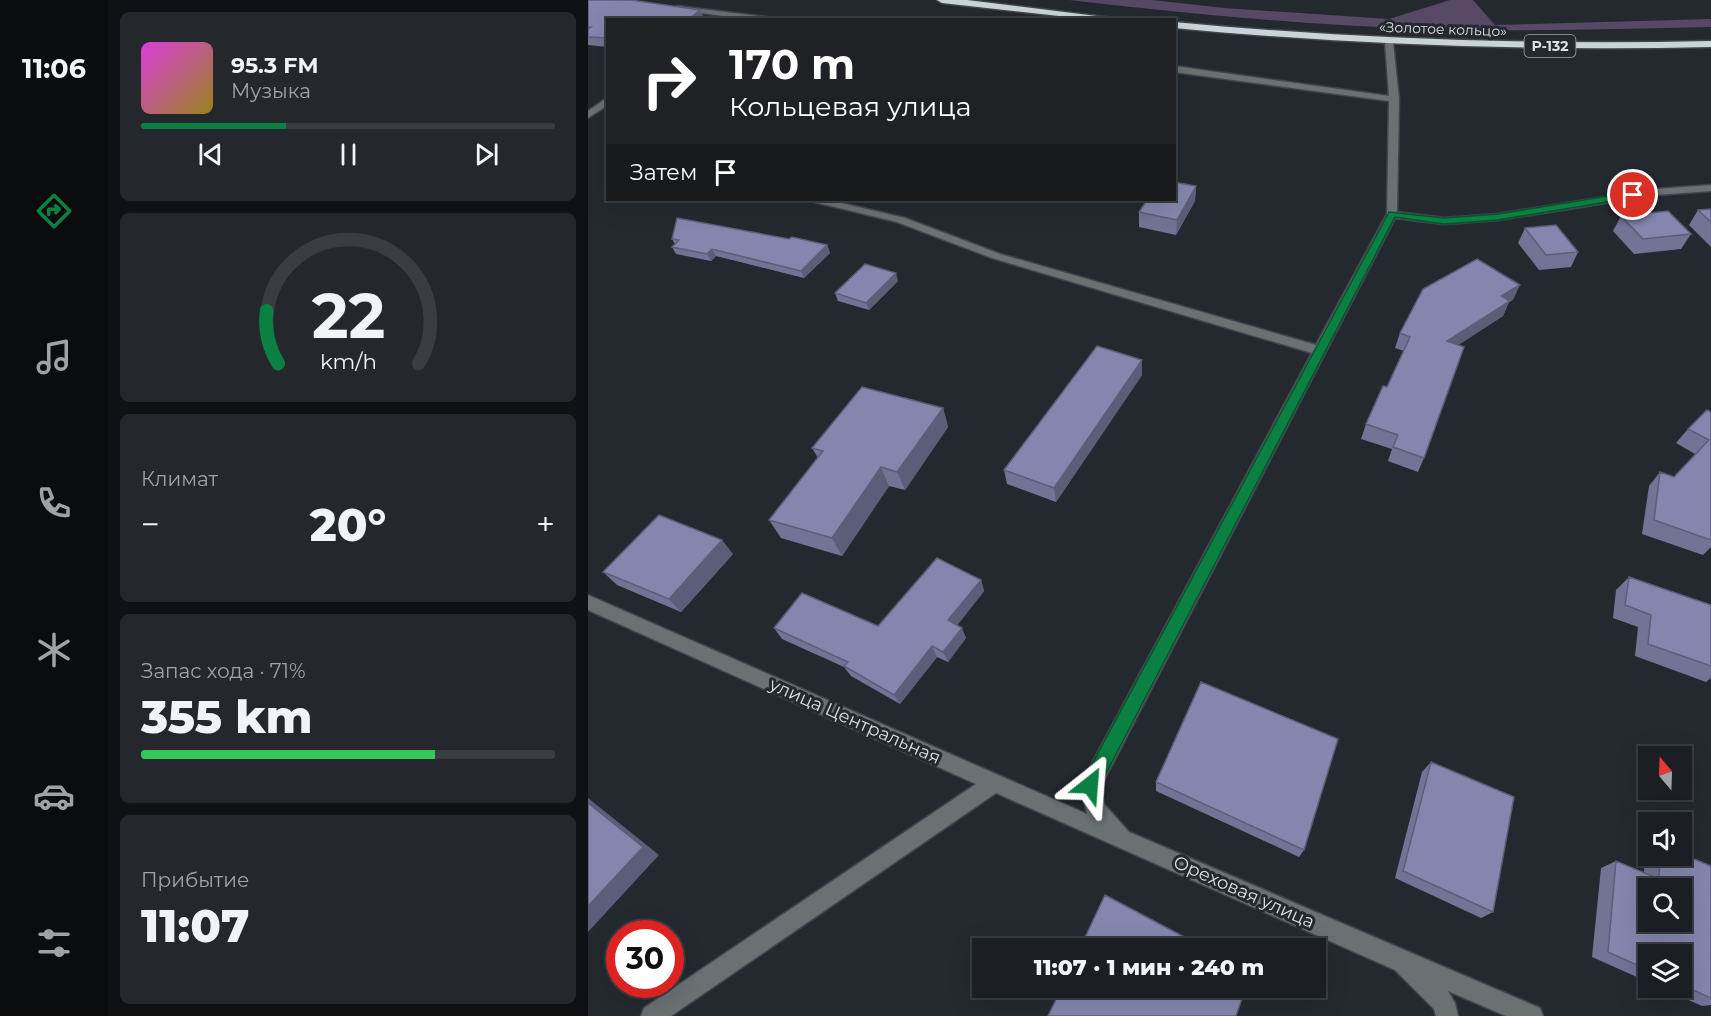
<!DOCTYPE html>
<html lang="ru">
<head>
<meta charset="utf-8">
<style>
	:root { --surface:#1b1f24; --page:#24272c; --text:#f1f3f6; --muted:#a0a2a6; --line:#393d41; --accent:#0b8043 }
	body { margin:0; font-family:Montserrat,sans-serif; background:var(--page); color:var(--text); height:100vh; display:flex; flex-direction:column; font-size:22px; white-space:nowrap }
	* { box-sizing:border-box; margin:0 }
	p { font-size:20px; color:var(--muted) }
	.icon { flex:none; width:33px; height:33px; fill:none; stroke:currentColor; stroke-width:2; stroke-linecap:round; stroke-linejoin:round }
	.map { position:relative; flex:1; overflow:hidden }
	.panel { display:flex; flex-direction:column; gap:12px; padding:12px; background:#0f1114; width:480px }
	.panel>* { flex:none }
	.guide { position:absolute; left:18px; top:18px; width:570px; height:183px; border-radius:0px; box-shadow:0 6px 24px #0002,0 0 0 2px var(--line); background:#202124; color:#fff; overflow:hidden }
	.needle { width:39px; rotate:341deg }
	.buttons { position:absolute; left:1050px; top:746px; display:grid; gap:12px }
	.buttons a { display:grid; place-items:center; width:54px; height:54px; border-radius:0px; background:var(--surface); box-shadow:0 6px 24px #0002,0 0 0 2px var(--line); font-size:30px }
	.speed { position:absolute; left:18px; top:920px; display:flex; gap:12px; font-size:30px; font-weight:700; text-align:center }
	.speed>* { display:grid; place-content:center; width:78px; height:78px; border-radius:50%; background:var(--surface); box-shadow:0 6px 24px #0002,0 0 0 2px var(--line); line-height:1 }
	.speed .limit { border:9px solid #d22; background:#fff; color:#111 }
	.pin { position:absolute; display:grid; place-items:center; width:51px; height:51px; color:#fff; margin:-26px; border:3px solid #fff; border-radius:50%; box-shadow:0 2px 6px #0007 }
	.me { position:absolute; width:66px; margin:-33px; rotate:28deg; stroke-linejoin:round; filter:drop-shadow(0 0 4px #0008) }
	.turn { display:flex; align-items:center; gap:21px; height:126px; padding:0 24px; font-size:27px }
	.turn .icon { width:78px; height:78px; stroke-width:2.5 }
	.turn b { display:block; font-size:42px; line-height:51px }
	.then { display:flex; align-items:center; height:57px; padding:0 24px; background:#0003; gap:12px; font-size:22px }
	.big { font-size:45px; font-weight:800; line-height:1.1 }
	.panel .widget { flex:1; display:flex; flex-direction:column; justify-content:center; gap:9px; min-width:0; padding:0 21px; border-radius:9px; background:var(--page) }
	.panel .dial { align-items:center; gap:0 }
	.dial svg { height:156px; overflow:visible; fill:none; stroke:var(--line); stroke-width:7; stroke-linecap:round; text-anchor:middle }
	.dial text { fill:var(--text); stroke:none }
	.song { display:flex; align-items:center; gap:18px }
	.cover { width:72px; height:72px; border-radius:9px; background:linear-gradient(135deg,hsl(300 70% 55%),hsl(50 70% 35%)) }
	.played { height:6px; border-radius:3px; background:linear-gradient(90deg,var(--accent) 35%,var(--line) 35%) }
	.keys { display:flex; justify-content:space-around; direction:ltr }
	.heat { display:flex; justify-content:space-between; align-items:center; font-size:33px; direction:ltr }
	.charge { height:9px; border-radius:4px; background:linear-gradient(90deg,#34c759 71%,var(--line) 0) }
	.trip { position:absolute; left:384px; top:938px; width:354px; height:60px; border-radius:0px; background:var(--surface); box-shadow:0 6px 24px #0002,0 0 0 2px var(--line); font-weight:800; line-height:60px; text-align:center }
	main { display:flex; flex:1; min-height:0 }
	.dock { display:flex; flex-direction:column; width:108px; justify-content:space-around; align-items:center; background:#0b0c0e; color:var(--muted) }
	.dock .icon { width:42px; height:42px }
	.dock .current { color:var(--accent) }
	.dock b { font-size:27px; color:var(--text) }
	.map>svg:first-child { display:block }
	.green { fill:#574866 }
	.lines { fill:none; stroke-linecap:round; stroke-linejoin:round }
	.minor-casing { stroke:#41464d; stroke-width:3 }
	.highway-casing { stroke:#41464d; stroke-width:3 }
	.minor { fill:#6b7072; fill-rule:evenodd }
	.highway { fill:#c8d4da; fill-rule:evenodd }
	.wall { fill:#727395 }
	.shaded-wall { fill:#5c5e79 }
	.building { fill:#8486ad; stroke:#5c5e79; stroke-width:1.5; fill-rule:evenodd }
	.route { fill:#0b8043; stroke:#07532c; stroke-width:1.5 }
	.labels { text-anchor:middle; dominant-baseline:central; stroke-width:6; stroke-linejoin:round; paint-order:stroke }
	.far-street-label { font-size:14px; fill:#dbdee3; stroke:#242930 }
	.shield { fill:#242930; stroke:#a4a8ad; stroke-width:1.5 }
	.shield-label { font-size:14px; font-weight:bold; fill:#dbdee3 }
	.near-street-label { font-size:18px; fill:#dbdee3; stroke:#242930 }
</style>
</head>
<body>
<main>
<nav class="dock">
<b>11:06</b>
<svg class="icon current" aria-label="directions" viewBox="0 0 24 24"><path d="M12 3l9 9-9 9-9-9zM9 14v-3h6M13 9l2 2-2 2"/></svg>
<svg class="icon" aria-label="music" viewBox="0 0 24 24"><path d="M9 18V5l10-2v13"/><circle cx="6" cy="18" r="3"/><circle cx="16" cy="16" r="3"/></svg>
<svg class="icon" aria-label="phone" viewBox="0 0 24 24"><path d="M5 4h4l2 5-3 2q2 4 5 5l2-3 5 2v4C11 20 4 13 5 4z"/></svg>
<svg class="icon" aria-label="climate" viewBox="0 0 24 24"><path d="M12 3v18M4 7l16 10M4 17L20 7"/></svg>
<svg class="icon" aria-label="car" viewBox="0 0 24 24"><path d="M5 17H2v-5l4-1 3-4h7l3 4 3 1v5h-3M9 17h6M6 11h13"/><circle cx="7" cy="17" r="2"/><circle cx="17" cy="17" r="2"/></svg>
<svg class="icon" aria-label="filters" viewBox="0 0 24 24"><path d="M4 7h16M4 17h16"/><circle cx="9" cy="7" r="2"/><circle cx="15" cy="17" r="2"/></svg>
</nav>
<section class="panel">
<div class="widget">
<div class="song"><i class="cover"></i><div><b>95.3 FM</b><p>Музыка</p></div></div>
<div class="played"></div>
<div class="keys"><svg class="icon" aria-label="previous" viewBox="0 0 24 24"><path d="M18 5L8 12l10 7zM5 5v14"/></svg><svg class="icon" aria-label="pause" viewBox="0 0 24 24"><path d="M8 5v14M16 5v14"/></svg><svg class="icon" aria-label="next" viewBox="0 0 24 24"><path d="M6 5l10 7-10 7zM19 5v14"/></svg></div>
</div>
<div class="widget dial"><svg viewBox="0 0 100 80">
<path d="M14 69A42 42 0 1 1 86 69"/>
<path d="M14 69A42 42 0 0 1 8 42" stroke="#0b8043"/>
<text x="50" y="56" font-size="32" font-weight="700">22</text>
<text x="50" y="72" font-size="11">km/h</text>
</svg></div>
<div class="widget"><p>Климат</p>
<div class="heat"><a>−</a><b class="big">20°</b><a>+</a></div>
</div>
<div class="widget"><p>Запас хода · 71%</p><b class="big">355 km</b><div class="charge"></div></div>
<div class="widget"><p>Прибытие</p><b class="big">11:07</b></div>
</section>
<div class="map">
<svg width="1123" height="1016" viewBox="0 0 1123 1016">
	<rect width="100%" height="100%" fill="#242930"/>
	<path class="green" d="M481,0H564L636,8L801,19L862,0H885L907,25L1123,19V27C1029,29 934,32 840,29C720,25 600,14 481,0Z"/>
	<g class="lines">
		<defs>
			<path id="minor" d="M89,6L187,18L191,20H164L92,10H89Z
				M801,40L805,42L811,99L809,212L856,218L910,214L1068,189L1123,185V191L1068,195L910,220L856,224L807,218L513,786L516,804L541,832L952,1008L955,1016H918L860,991L867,1003L870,1016H848L846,1009L807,970L408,793L83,1016H53L56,1008L388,784L0,610V595L499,814L493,785L496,778L724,353L404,258L309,222L226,202L225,200H241L317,218L412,254L728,345L799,214L801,101L586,72V66L801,96L797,42Z
				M20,97V105L0,118V111Z"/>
			<path id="highway" d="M349,0H379L541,20H507L354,3Z
				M586,22C765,39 944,45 1123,41V47C944,51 765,45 586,28Z"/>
		</defs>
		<use href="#minor" class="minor-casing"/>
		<use href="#highway" class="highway-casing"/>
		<use href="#minor" class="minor"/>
		<use href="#highway" class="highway"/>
	</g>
	<path class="wall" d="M0,0L112,10L116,19L20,20V47L0,45Z
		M608,186L607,201L588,235L551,227V212Z
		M1123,209V247L1101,225L1110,210Z
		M1033,216L1103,234L1093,249L1046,254L1025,231Z
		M937,228L990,252L983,267L951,270L930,243Z
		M84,239H201L239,245L242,253L216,278L128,256L123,261L88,254L84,247L87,244Z
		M310,281L281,310L250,301L247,293Z
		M925,300L921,302L915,316L870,345L836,458L830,472L800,461L804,449L773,439L778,424L799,387L816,351L807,348L812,333Z
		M554,375L468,502L419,484L416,470Z
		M355,408L360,427L317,490L301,486L254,556L193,538L181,520L230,458L224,448Z
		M1123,412V547L1115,555L1054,534L1061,486L1072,472L1086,477L1107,454L1088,443L1100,429Z
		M145,554L93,612L29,585L15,572Z
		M1041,577L1123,605V678L1118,682L1047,656L1050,627L1025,618L1028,590Z
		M393,580L396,591L369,625L378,638L360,662L349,657L312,704L263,676L256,667L194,639L186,628L290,626Z
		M843,762L905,912L893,918L807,878L834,772Z
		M568,782L716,850L711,857L568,791Z
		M1060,851V855H1094L1123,866V1005L1114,1006L1071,987H1094V954H1060V982L1004,957L1013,868L1028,861L1056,872L1057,853Z"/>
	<path class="shaded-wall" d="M112,10L116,19L115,20H100Z
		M608,186L607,201L588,235L589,220Z
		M239,245L242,253L216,278L213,271Z
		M124,249L128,256L123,261L119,254Z
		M308,273L310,281L281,310L278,303Z
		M932,285L925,300L921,302L915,316L853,356L859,341L913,296Z
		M554,360V375L468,502L466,488Z
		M355,408L360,427L317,490L309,472Z
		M293,467L301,486L254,556L244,538Z
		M134,540L145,554L93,612L81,599Z
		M393,580L396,591L365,631L360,620Z
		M374,628L378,638L360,662L355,652Z
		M344,646L349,657L312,704L306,695Z
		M0,798L71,855L0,932Z"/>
	<path class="building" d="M0,0H43L112,10L100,20H20V38L0,37V29L3,27H0Z
		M586,182L608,186L589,220L551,212L559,200H586Z
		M1123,209V222L1110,210Z
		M1080,211L1103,234L1055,239L1033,216Z
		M89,218L201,239L204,237L239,245L213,271L124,249L119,254L84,247L91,240L84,239Z
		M968,225L990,252L958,255L937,228Z
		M889,259L932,285L913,296L922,301L859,341L876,347L836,458L805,447L810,435L778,424L795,386L799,387L822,337L812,333L835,289Z
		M277,264L308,273L278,303L247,293Z
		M509,346L554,360L466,488L416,470Z
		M274,387L355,408L309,472L293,467L244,538L181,520L235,451L224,448Z
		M1119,410L1123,412V540L1066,520L1072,472L1086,477L1121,440L1100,429Z
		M71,515L134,540L81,599L15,572Z
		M349,558L393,580L360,620L374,628L355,652L344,646L306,695L256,666L260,662L186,628L214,593L290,626Z
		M1041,577L1123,605V666L1060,644L1063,615L1037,605Z
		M613,682L750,739L716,850L568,782Z
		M843,762L926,797L905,912L815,871Z
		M0,803L55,847L0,906Z
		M1094,854L1123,866V998L1094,985V954H1060V970L1020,952L1028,861L1071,879L1072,855H1094ZM1060,888H1094V921H1060Z
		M517,895L617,948H492Z
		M474,987H658L648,1016H460Z"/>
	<path class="route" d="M1045,192L1049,193V197L910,220L856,224L807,217L509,791L502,794L496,791L494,785L496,779L801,212L856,218L910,214Z"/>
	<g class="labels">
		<g class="far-street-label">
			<text transform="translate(855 29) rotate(2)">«Золотое кольцо»</text>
		</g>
		<rect class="shield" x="936.5" y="35" width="51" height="22" rx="4.5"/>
		<g class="shield-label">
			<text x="962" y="46">Р-132</text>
		</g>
		<g class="near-street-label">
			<text transform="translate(267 721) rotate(24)">улица Центральная</text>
			<text transform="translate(656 892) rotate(24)">Ореховая улица</text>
		</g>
	</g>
</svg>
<div class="buttons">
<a><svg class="needle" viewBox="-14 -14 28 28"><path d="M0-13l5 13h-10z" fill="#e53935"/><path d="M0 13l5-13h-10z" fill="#a0a2a6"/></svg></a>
<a><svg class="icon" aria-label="sound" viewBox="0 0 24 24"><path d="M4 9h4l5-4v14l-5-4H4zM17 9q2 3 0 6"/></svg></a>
<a><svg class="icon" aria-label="search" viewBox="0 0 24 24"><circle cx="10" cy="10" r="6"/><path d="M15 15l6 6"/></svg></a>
<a><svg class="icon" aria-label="layers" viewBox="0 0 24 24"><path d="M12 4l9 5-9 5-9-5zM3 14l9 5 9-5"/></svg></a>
</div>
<div class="speed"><div class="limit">30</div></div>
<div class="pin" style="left:1045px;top:195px;background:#d93025"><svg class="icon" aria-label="arrive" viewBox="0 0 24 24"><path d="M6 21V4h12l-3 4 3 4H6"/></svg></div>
<svg class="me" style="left:502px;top:785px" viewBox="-20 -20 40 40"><path d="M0-17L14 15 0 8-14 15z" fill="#0b8043" stroke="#fff" stroke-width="4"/></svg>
<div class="trip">11:07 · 1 мин · 240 m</div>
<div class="guide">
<div class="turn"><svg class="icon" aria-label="right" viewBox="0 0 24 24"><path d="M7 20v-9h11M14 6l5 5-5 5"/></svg><div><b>170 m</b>Кольцевая улица</div></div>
<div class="then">Затем<svg class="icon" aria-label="arrive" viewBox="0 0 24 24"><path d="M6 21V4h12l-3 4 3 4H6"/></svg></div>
</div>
</div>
</main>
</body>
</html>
